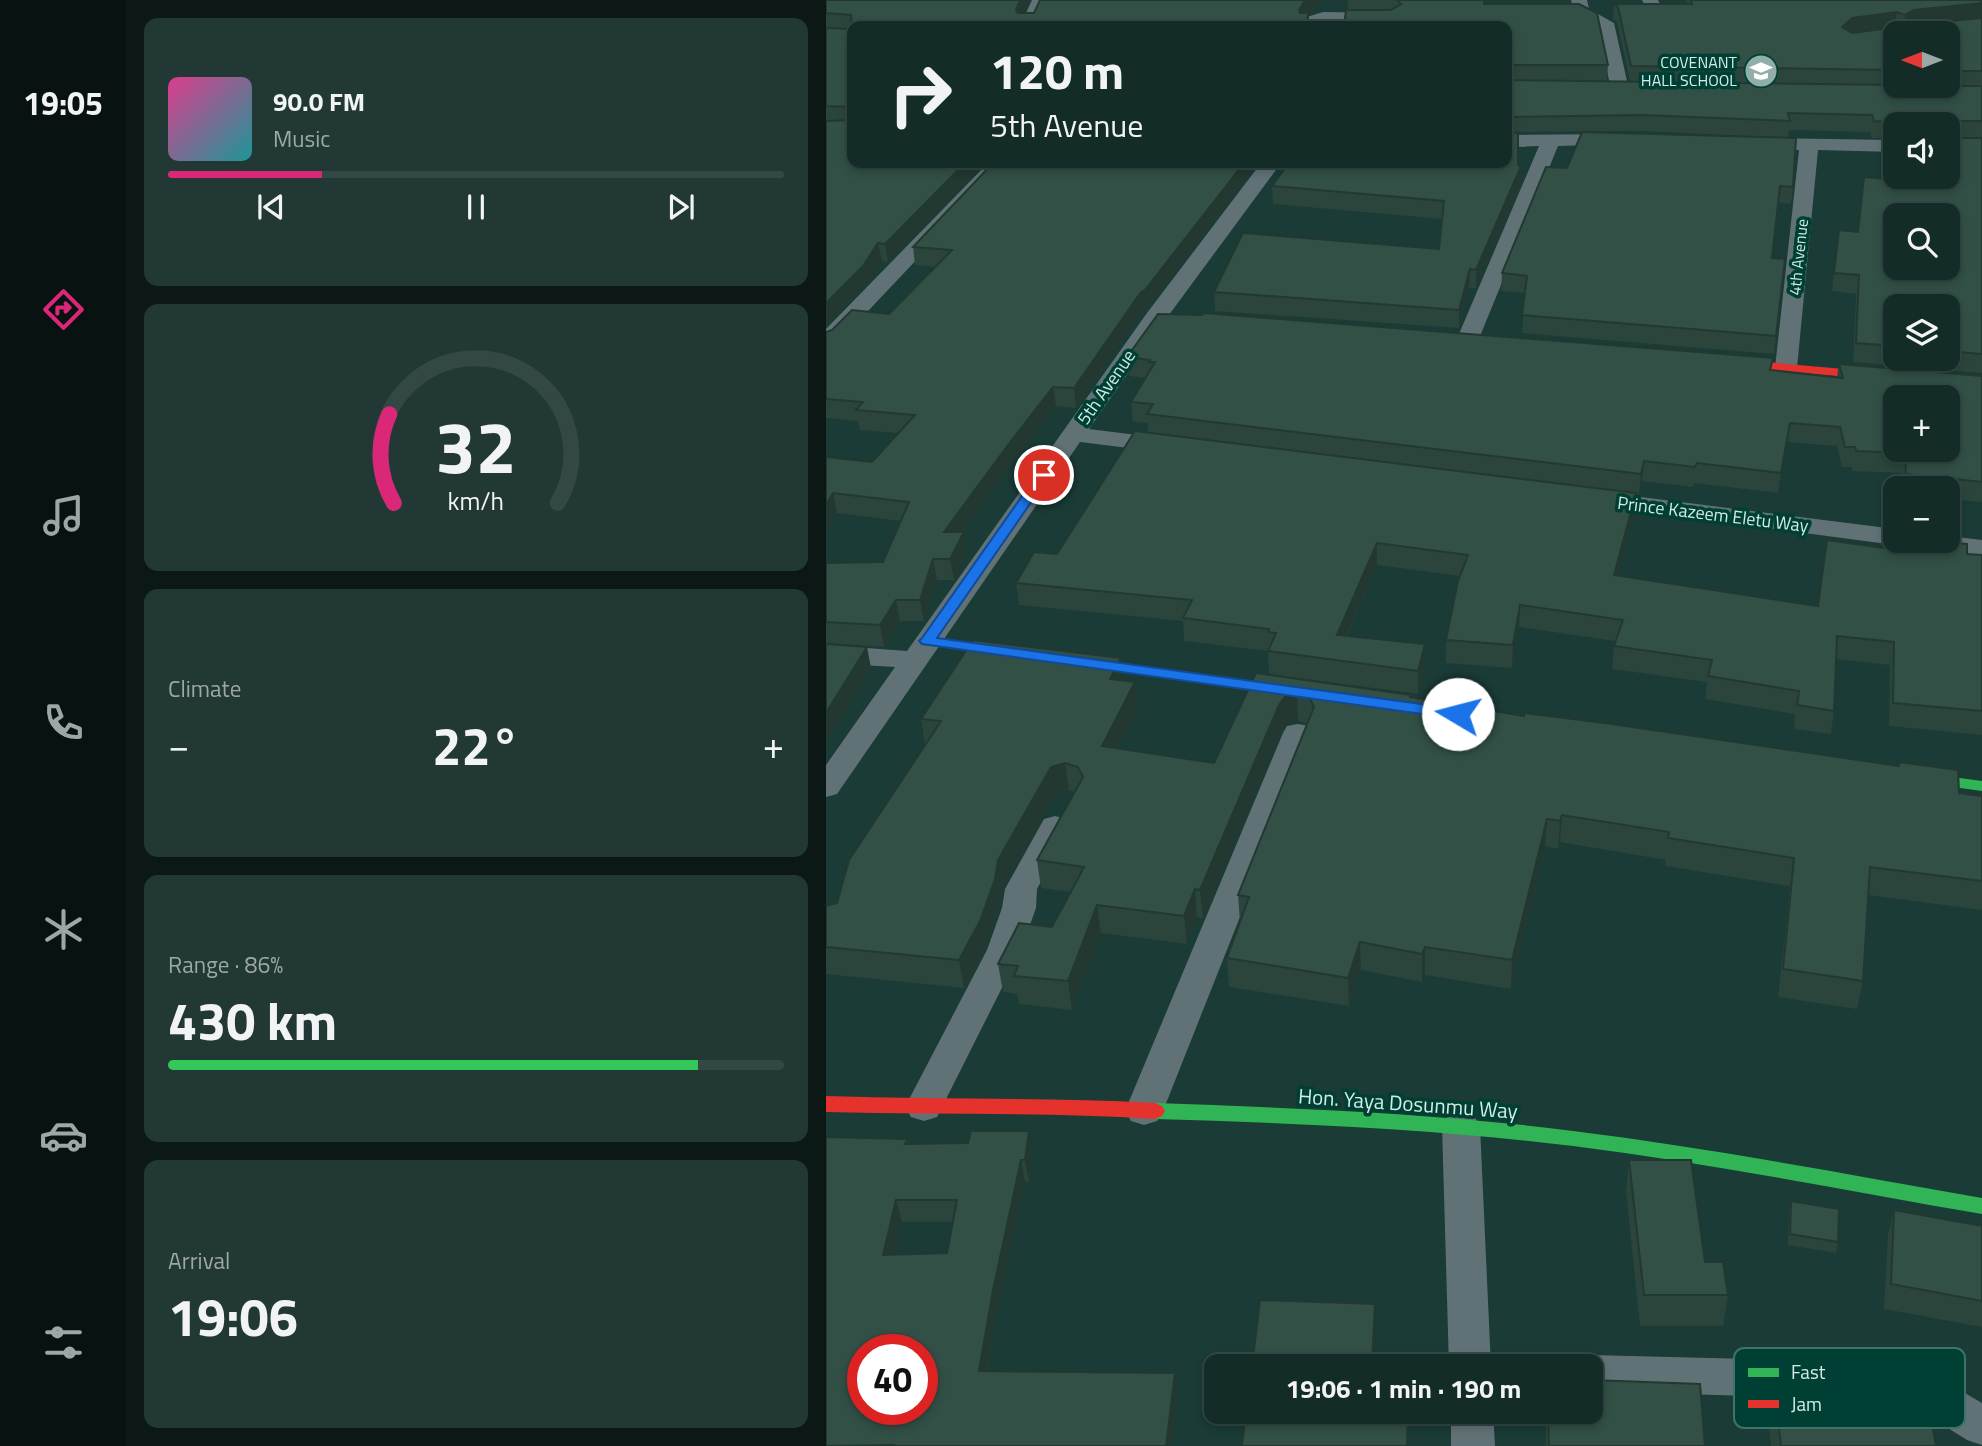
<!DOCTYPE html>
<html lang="en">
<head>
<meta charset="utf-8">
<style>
	:root { --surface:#142c28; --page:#213834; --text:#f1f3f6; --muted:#9da7a8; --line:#334845; --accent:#db2777 }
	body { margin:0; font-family:"Titillium Web",sans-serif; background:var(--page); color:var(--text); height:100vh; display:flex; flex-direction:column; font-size:26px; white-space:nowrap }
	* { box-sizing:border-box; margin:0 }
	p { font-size:23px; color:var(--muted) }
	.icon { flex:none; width:38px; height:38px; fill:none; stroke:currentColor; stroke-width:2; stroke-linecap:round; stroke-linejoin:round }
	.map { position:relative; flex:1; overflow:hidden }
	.side { display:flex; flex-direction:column; gap:18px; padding:18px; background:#0b1816; width:700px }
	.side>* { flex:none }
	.guide { position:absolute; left:21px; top:21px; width:665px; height:147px; border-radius:14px; box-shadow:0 4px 10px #0003,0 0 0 2px var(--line); background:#142c28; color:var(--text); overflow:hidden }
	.needle { width:46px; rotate:270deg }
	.fabs { position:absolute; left:1057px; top:21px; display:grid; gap:14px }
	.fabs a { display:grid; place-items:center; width:77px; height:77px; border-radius:14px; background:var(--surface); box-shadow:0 4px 10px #0003,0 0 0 2px var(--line); font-size:35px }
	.speed { position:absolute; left:21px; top:1334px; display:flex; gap:14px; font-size:35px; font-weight:700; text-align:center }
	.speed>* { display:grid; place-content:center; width:91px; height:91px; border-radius:50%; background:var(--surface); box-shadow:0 4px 10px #0003,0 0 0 2px var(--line); line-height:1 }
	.speed .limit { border:10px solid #d22; background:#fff; color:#111 }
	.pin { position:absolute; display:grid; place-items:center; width:60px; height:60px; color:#fff; margin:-30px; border:4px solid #fff; border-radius:50%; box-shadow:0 2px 7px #0007 }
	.me { position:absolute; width:77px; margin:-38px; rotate:278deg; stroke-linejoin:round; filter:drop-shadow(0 0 5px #0008) }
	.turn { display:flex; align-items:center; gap:24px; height:147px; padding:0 28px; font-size:32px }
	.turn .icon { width:91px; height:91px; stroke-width:2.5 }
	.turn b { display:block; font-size:49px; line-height:60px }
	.big { font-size:52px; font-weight:700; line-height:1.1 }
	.side .widget { flex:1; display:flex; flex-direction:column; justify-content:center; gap:10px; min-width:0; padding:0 24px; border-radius:14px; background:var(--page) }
	.side .dial { align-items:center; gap:0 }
	.dial svg { height:182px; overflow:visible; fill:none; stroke:var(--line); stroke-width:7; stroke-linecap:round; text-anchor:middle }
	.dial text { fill:var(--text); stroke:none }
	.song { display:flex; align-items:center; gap:21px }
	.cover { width:84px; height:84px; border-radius:10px; background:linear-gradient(135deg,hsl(330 70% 55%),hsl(180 70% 35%)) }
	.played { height:7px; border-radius:4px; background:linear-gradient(90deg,var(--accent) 25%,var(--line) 25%) }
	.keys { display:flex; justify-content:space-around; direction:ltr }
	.heat { display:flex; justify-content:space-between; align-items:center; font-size:38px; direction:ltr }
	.charge { height:10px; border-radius:5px; background:linear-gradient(90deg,#34c759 86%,var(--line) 0) }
	.trip { position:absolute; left:378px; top:1354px; width:399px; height:70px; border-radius:14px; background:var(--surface); box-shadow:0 4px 10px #0003,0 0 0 2px var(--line); font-weight:700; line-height:70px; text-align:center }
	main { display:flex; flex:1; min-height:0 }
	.tab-bar { display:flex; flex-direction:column; width:126px; justify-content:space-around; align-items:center; background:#081210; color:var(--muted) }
	.tab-bar .icon { width:49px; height:49px }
	.tab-bar .current { color:var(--accent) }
	.tab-bar b { font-size:32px; color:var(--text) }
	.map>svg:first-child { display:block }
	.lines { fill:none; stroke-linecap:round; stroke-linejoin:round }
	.street { fill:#617277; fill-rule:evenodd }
	.fast { fill:#30b455; fill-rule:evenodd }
	.jam { fill:#e5322d; fill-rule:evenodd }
	.wall { fill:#2b453c; fill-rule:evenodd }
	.shaded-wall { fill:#233831 }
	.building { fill:#325046; stroke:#233831; stroke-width:2; fill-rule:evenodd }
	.route { fill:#1a73e8; stroke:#114b97; stroke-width:2 }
	.labels { text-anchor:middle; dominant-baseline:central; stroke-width:7; stroke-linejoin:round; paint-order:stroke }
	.far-poi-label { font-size:16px; fill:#d1ede5; stroke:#003f34; text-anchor:end }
	.far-street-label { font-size:16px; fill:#d1ede5; stroke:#003f34 }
	.street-label { font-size:18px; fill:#d1ede5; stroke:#003f34 }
	.near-street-label { font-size:21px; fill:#d1ede5; stroke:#003f34 }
	.key { fill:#003f34; stroke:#3f7369; stroke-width:2 }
	.key-label { font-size:19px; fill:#d1ede5 }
</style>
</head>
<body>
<main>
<nav class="tab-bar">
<b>19:05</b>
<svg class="icon current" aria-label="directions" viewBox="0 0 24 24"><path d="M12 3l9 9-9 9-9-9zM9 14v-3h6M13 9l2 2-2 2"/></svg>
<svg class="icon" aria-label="music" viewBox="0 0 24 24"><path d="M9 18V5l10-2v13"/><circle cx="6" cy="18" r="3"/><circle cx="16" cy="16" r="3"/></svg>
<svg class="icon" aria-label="phone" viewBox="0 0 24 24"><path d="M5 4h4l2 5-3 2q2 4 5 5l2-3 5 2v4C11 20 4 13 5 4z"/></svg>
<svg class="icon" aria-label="climate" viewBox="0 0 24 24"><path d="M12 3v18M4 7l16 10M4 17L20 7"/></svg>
<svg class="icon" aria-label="car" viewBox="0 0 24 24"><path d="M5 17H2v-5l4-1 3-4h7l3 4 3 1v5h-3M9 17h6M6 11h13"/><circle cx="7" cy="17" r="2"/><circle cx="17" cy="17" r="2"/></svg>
<svg class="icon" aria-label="filters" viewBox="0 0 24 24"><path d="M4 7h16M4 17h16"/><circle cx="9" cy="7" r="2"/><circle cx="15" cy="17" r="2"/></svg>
</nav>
<section class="side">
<div class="widget">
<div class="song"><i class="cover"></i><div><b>90.0 FM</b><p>Music</p></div></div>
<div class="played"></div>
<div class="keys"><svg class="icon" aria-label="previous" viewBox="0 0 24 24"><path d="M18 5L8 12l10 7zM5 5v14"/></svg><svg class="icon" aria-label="pause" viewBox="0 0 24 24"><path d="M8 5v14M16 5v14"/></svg><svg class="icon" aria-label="next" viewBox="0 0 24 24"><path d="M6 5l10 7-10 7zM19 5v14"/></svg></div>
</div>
<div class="widget dial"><svg viewBox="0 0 100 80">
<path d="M14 69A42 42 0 1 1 86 69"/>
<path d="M14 69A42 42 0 0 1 12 30" stroke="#db2777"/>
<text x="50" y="56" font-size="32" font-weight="700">32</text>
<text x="50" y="72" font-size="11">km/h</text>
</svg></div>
<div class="widget"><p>Climate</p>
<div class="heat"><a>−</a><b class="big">22°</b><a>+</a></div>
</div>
<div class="widget"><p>Range · 86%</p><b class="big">430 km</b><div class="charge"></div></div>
<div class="widget"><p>Arrival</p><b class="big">19:06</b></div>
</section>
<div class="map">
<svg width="1156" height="1446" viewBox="0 0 1156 1446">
	<rect width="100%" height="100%" fill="#1a3b36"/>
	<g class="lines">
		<path class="street" d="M206,0H222L210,26H194Z
			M745,0H761L763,9L788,23L803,90L800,94L794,95L785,90L772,26L749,15Z
			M816,0H832L837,10L835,13H823Z
			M497,12L559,13L567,18L559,23L498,22L492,26H476L481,17Z
			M793,134L800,136L802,140L800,144L732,146L652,341L649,346H633L630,341L713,146L681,147V135Z
			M930,138L1069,140V152L992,150L971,368L968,373H952L949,368L973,150L923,148L921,144L923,140Z
			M162,163H182L8,347L0,349V329Z
			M435,163H455L337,323L263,429L343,439L352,441L355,446L352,451L343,453L254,442L11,794L0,797V765L69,667L0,663V645L81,651L321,313Z
			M767,491L1069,529V541H1080L1069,545L758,504L754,499L758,494Z
			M1122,536L1156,540V556L1098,549L1089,547L1085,541H1122Z
			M472,724L483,726L487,733L337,1111L331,1121L318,1125L305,1121L299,1111L457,733L461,726Z
			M229,816L240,819L245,826L211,889L210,908L195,950L111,1117L98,1121L85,1117L79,1107L161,950L176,908L179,889L218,819Z
			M635,1111L648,1116L654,1126L665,1367H623L616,1126L622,1116Z
			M765,1355L1047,1362L1118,1381L1156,1403V1445L1141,1440L1093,1410L1047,1400L765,1391V1367H747L750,1360Z
			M625,1412H667L669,1446H625Z"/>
		<path class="fast" d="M101,637L474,687L482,692L474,697L96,644L94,641L96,638Z
			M1082,771L1156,781V791L1076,780L1074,776Z
			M329,1103C469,1108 609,1113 747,1131C884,1148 1020,1174 1156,1198V1214C1020,1191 884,1163 747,1146C609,1129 469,1123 329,1119L322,1116L319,1111L322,1106Z"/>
		<path class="jam" d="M893,358L1156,381V389L889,365L887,362Z
			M0,1096C110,1100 219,1097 329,1103L336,1106L339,1111L336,1116L329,1119C219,1112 110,1115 0,1112Z"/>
	</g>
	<path class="wall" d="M0,0H203L197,13H208L214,0H494L490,11L483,14L26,26V163H159L62,262L56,261L40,284L0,325Z
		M522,0H658V4L782,65L781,81H804L791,22L787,19L788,4H861L860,0H1156V373L1027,362L1030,294L1006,291L1013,230L1031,232L1038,177L1079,181V177H1122V124H1069V139L1046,138L1044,132L963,130L962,138L815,131L681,132L692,165L695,166V183L650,288H643L633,328L389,311L388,292L613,249L616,219L447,204L446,186L681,163L522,10ZM1069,33H1122V86H1069ZM1069,306H1122V359H1069Z
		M167,163H432L321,309L317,311L250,408L230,406L184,465L137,532L141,553L128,580H111L98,621H74L58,647L0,643V563L57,562L75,521L11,513L0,534V457L46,462L73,433L34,430L32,421L0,418V332L63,314L110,267L89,265L87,247Z
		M720,167L967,187L965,204L952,203L946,258L959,259L948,354L696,333L699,293L675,291L676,273Z
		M301,357L947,358L945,370L1011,377L1013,364L1156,376V502L1122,499V488H1076V473L1026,471V467H1016L1011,446L961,442L952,493L868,483L867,487L816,481L813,495L809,494L808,515L792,575L991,606L1084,551L1086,541L1141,554L1156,555V735L1063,726L1064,665L1010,659L1008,711L1005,734L968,729L969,714L879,699L881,682L786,669L788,646L789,641L693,627L686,668L620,663V640L634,576L551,565L521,636L599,667L592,694L443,674L442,651L358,641L357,621L193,605L190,583L231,554L322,432V423L307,422L305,402L319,378L303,376Z
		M295,658L298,681L312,709L292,749L388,763L430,673L585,695V698L698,716L1073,766V762L1133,793L1156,796V910L1042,895L1037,981L1031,1009L952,997L964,886L839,866L840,860L734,842L732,849L719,846L685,989L599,975L596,982L535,970L523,1006L403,987L401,958L414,922L412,895L482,724L472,721L461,723L455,732L377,918L371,917L361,944L275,933L246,1010L193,1004L191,994L177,992L172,964L226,927L245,892L215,888L211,860L248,792L243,790L229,795L177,888L173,907L159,949L138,988L0,974V906L11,903L99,744L95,719Z
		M81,1139L82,1144L207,1153L203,1182H199L171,1312L162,1371L349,1373L352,1395L346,1446H0ZM76,1222H127L121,1253L68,1254Z
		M803,1160L879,1262L902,1295L897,1326H814L800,1191Z
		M965,1201L1012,1242L1010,1253L962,1245L963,1212Z
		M1068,1210L1156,1226V1327L1058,1309L1062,1235Z
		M947,1379L1110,1446H945L941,1411Z
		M720,1412H765L879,1446H720Z"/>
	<path class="shaded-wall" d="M194,0H203L192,25L190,10Z
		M479,0H494L490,11L483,14V26L474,25L473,10Z
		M1156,3V17L1077,31L1079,15L1088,10Z
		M1071,12L1069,27L1024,33L1016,27L1026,18Z
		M139,163H159L62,262L59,244Z
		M418,163H432L321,309L317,311L250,408L248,388L315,292Z
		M695,166V183L650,288V270Z
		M52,243L56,261L40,284L0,325V303Z
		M644,269L643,288L633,328V310Z
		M227,387L230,406L184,465L122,553L118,532L182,445Z
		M964,423L961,442L952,493L955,473Z
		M818,461L816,481L813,495L815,474Z
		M7,493L11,513L0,534V505Z
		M810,493L808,515L787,597L788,575Z
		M138,532L141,553L128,580L124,559Z
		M551,543V565L511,657V635Z
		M107,559L111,580L98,621L94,600Z
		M70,600L74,621L58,647L54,625Z
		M694,605L693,627L686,668L687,645Z
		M599,644V667L592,694V671Z
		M41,647L45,668L0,743V713Z
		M295,658L298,684L284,679Z
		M309,682L312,709L280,773L276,746Z
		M471,695L472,721L461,723L455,732L377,918L374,890L453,705L459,697Z
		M239,763L243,790L229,795L177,888L173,907L159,949L138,988L133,960L172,860L225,767Z
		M736,815L734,842L732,849L734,821Z
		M721,819L719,846L685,989L686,960Z
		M369,889L371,917L361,944L358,916Z
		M271,905L275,933L246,1010L242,981Z
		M534,942L535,970L523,1006L522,978Z
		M599,947V975L596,982V954Z
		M203,1131L207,1153L203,1182L199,1160Z
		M195,1160L199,1182L171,1312L158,1393L153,1371L167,1290Z
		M70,1200L76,1222L62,1277L57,1255Z
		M549,1304L550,1344L549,1367H546Z
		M349,1373L352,1395L346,1446H340Z
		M582,1412H584L583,1446H581Z"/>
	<path class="building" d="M0,0H194L190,10L192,13H208L214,0H479L473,10L474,13H483L478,26H26V163H139L59,244L52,243L37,266L0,303V121L25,120V107L0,106V28L23,29L26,27L25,15L0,13Z
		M571,0H658V4H753L771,13L782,65H681V26H518L520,10H565L575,4Z
		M865,0H1156V3L1088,10L1079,15L1071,12L1026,18L1016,27L1026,33L1072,27L1074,20L1125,21L1156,18V71H1122V33H1069V70L805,66L792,7L788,4H866Z
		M681,76V80L1069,85V86H1156V121H1125L1122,123V135L1125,138H1156V354L1122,351V306H1069V346L1030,343L1033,275L1008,273L1013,230L1032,232L1038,177L1081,181V177H1122V124H1085L1048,121L1046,115L962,113L964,121L816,115L681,117ZM1069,215H1122V268H1069Z
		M681,132L692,133V165L695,166L650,270L644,269L633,310L388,292L417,233L613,249L618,201L446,186L463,163H681Z
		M756,132L970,138L967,187L954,186L946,258L959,259L950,336L696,315L701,276L676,273L720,167L741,168Z
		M167,163H418L319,290L315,292L248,388L227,387L182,445L118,532H138L124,559H107L94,600H70L54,625L0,622V563L57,562L83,502L7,493L0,505V457L46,462L89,415L30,410L37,402L0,399V332L6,330L26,310L63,314L126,250L87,247Z
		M378,313L947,358L944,370L1017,378L1013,364L1156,376V482L1080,474L1079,453L1030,451L1029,447H1019L1014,427L964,423L955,473L871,463L869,467L818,461L815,474L321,414L327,404L305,402L329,362H323L324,360L301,357L332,314L376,315ZM1069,397H1122V450H1069Z
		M309,431L810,493L788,575L992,606L1001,540L1087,552L1086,541H1103L1141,544V554L1156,555V711L1067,703L1068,642L1011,636L1008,711L971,705L973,691L882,676L886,660L788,646L797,620L694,605L687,645L620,640L632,581L642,555L551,543L511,635L599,644L592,671L442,651L450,633L442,632L443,629L357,618L366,600L190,583L208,552L231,554Z
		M147,640L295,658L284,679L309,682L276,746L388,763L430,673L585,695L584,697L698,716V713L779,723L1073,766V762L1132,770L1133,793L1156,796V881L1044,867L1037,981L957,969L968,858L842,838L843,832L736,815L734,821L721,819L686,960L599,947L596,954L534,942L522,978L401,958L423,897L412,895L488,707L484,698L471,695L459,697L453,705L374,890L369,889L358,916L271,905L242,981L188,976L192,966L172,964L193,923L226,927L258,867L211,860L257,777L252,767L239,763L225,767L172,860L169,879L154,921L133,960L0,947V906L11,903L23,860L115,721L95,719Z
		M0,644L41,647L0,713Z
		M145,1131H203L199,1160H195L167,1290L153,1371L349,1373L340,1446H68V1445L0,1446V1137L81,1139L79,1144L142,1143ZM70,1200H131L121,1253L57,1255ZM37,1349H96V1409H37Z
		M803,1160H865L879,1262H897L902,1295H818Z
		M965,1201L1013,1209L1012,1242L964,1234Z
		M1068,1210L1156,1226V1301L1065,1284Z
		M434,1300L549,1304L546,1363L585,1364V1367H426Z
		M947,1379L1099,1385L1110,1446H955Z
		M765,1380L874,1384L879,1446H723L722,1412H765Z
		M420,1412H582L581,1446H416Z"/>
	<path class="route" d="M218,471L224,475L111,638L632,709L640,714L632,719L96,644L93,641L96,638L213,472Z"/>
	<defs>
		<symbol id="school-disc" viewBox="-11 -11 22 22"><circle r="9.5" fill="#91afa8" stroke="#003f34"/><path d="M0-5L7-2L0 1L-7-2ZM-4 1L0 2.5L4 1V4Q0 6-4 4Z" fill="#fff"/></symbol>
	</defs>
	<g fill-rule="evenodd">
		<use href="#school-disc" x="916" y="52" width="38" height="38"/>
	</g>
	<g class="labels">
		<g class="far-poi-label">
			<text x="911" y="62">COVENANT<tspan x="911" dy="18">HALL SCHOOL</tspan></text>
		</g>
		<g class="far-street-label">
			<text transform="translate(972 257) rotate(-84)">4th Avenue</text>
		</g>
		<g class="street-label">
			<text transform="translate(280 387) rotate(-55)">5th Avenue</text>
			<text transform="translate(887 514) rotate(7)">Prince Kazeem Eletu Way</text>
		</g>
		<g class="near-street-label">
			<text transform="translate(582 1103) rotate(4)">Hon. Yaya Dosunmu Way</text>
		</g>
	</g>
	<rect x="908" y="1348" width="231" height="80" rx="10" class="key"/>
	<rect x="922" y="1368" width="31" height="9" fill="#30b455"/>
	<rect x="922" y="1400" width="31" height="8" fill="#e5322d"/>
	<g class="key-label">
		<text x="965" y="1379">Fast</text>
		<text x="965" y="1411">Jam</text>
	</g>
</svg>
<div class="fabs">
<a><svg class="needle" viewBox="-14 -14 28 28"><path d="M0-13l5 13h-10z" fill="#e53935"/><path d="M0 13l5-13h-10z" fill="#9da7a8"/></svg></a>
<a><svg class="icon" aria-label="sound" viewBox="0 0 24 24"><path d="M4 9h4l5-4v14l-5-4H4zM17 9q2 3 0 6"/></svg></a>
<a><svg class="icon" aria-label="search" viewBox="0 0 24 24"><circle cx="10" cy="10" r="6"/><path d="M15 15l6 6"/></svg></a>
<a><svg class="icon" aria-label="layers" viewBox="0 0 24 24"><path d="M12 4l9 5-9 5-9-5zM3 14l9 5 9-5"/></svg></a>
<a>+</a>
<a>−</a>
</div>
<div class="speed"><div class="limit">40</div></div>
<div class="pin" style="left:218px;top:475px;background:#d93025"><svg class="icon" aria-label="arrive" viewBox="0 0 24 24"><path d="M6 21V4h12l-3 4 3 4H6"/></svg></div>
<svg class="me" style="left:632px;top:714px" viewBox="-20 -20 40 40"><circle r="19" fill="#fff"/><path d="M0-13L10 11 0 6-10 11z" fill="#1a73e8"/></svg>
<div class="trip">19:06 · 1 min · 190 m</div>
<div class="guide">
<div class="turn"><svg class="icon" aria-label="right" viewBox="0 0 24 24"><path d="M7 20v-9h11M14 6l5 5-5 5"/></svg><div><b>120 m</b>5th Avenue</div></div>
</div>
</div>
</main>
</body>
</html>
